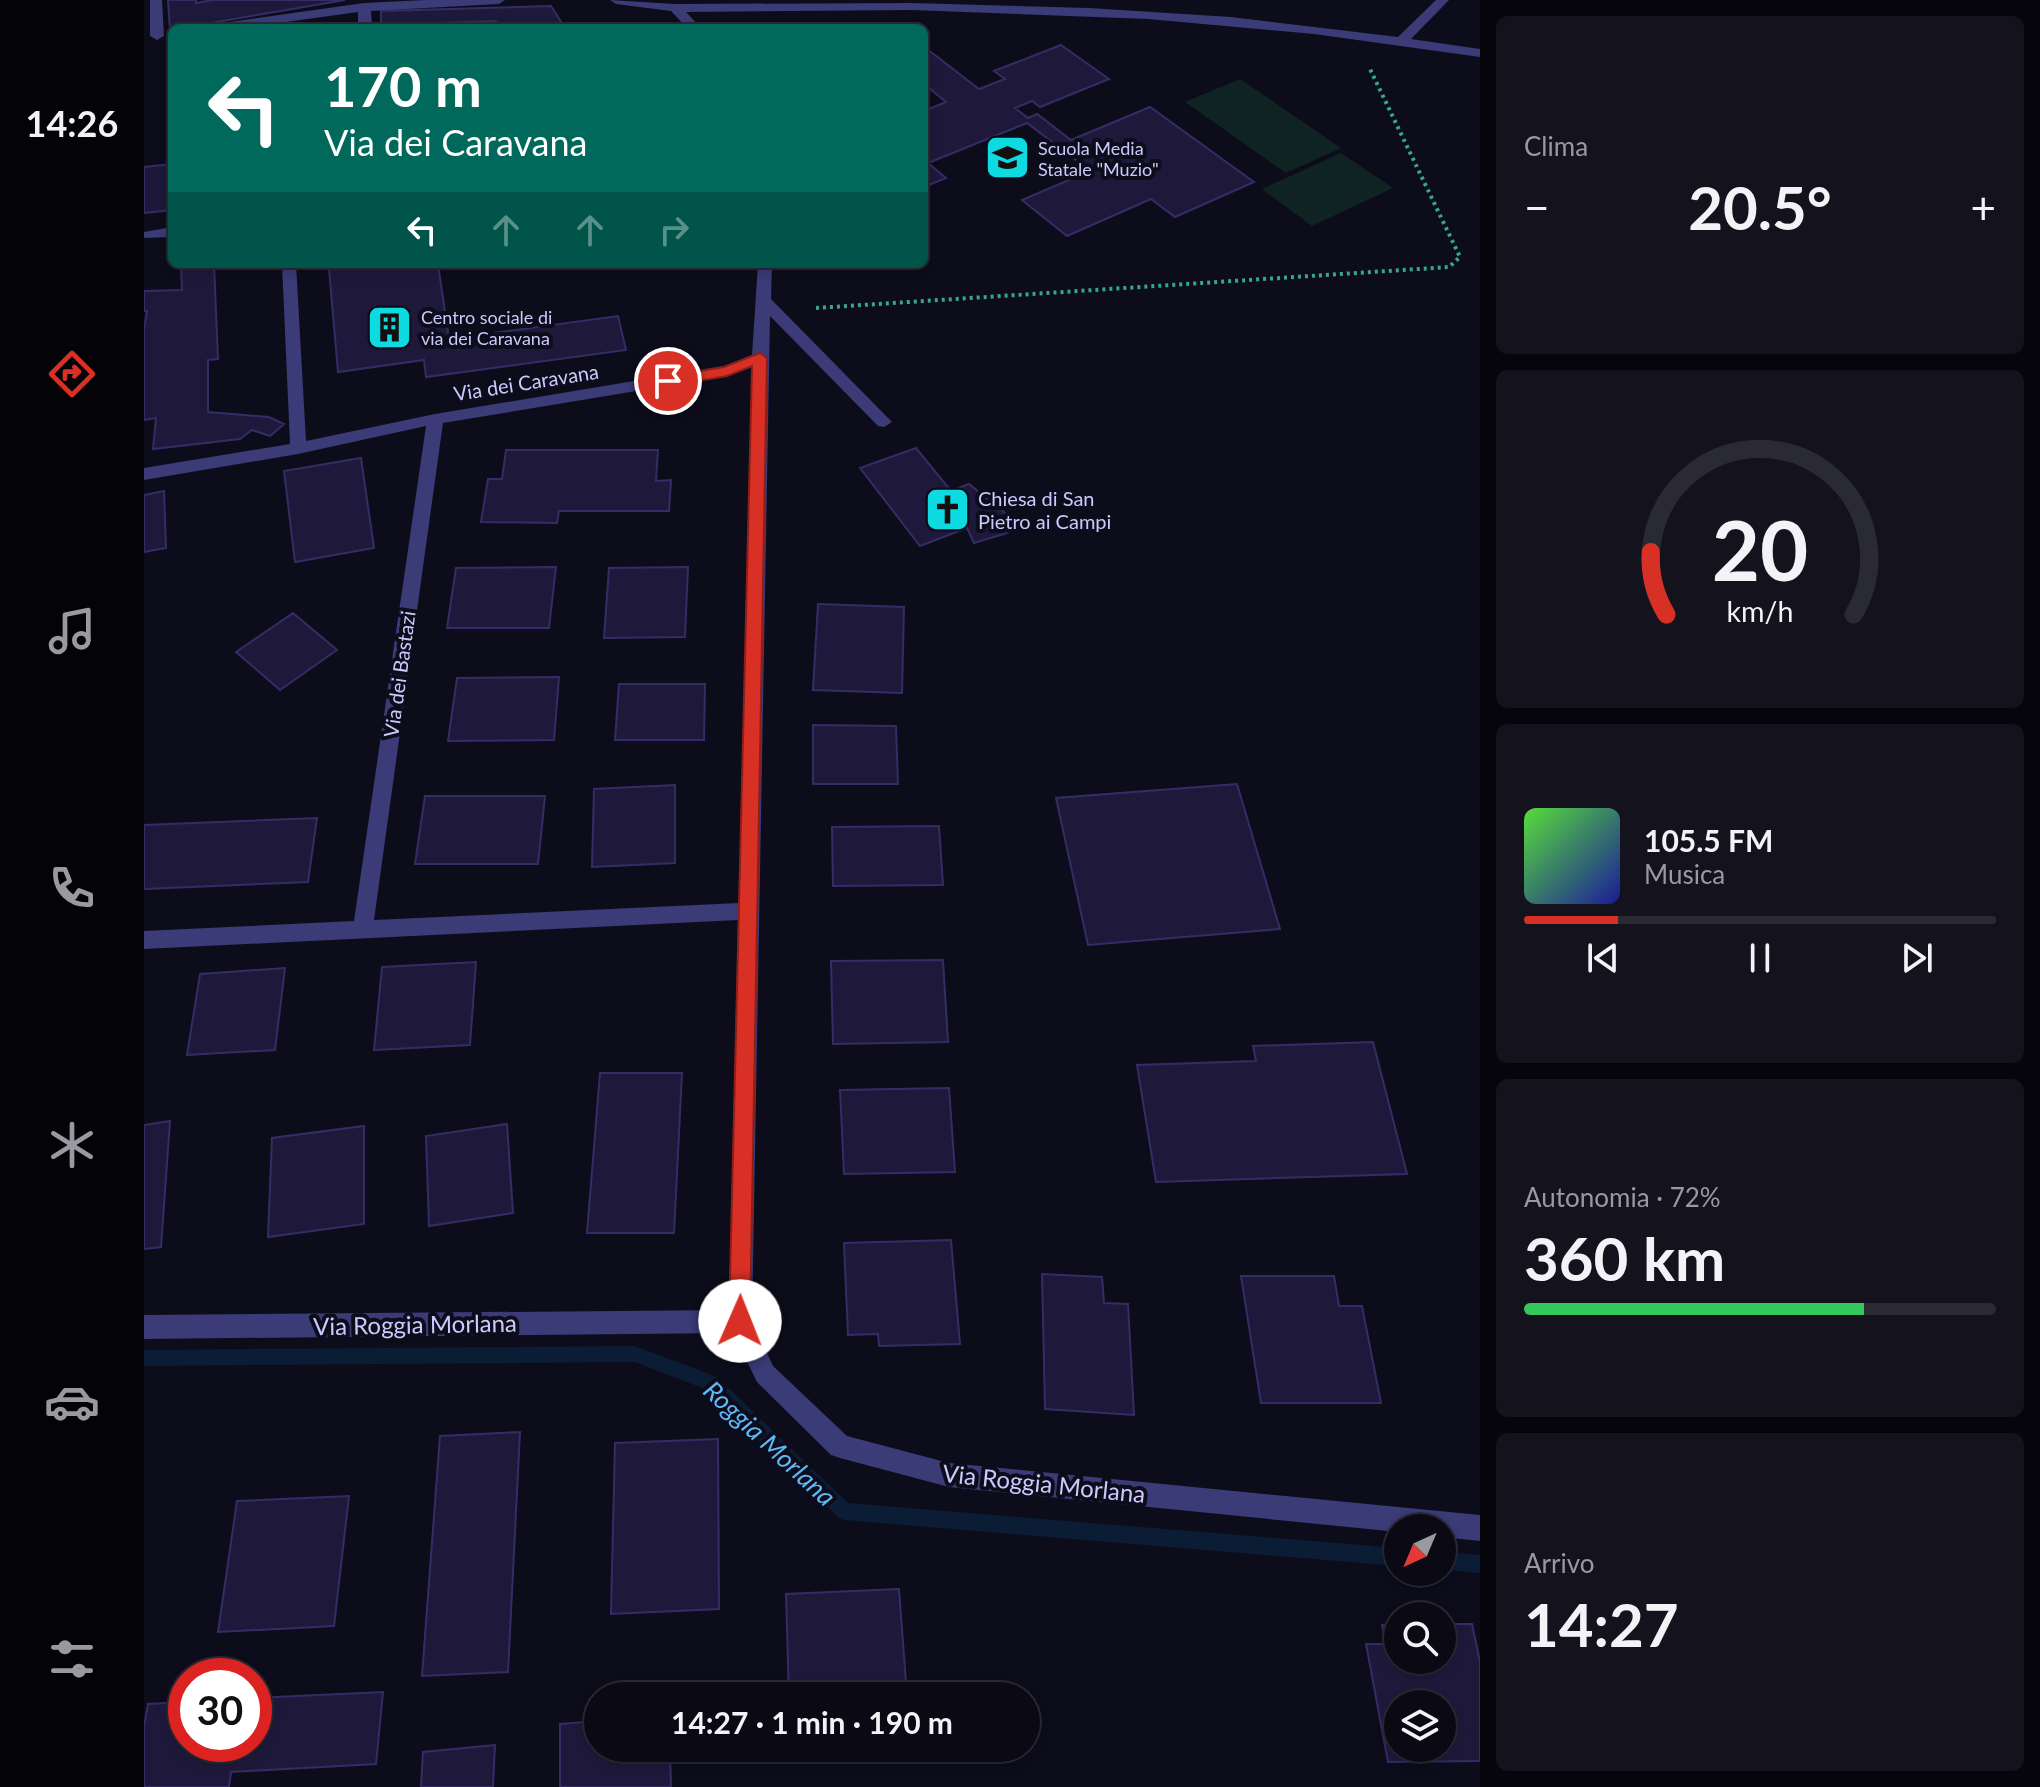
<!DOCTYPE html>
<html lang="it">
<head>
<meta charset="utf-8">
<style>
	:root { --surface:#0a0914; --page:#13121d; --text:#f1f3f6; --muted:#999aa0; --line:#2a2a34; --accent:#d93025 }
	body { margin:0; font-family:Lato,sans-serif; background:var(--page); color:var(--text); height:100vh; display:flex; flex-direction:column; font-size:30px; white-space:nowrap }
	* { box-sizing:border-box; margin:0 }
	p { font-size:26px; color:var(--muted) }
	.icon { flex:none; width:44px; height:44px; fill:none; stroke:currentColor; stroke-width:2; stroke-linecap:round; stroke-linejoin:round }
	.map { position:relative; flex:1; overflow:hidden }
	.panel { display:flex; flex-direction:column; gap:16px; padding:16px; background:#06050b; width:560px }
	.panel>* { flex:none }
	.guide { position:absolute; left:24px; top:24px; width:760px; height:244px; border-radius:12px; box-shadow:0 4px 12px #0003,0 0 0 2px var(--line); background:#00695c; color:#fff; overflow:hidden }
	.needle { width:52px; rotate:224deg }
	.fabs { position:absolute; left:1240px; top:1514px; display:grid; gap:16px }
	.fabs a { display:grid; place-items:center; width:72px; height:72px; border-radius:50%; background:var(--surface); box-shadow:0 4px 12px #0003,0 0 0 2px var(--line); font-size:40px }
	.speed { position:absolute; left:24px; top:1658px; display:flex; gap:16px; font-size:40px; font-weight:700; text-align:center }
	.speed>* { display:grid; place-content:center; width:104px; height:104px; border-radius:50%; background:var(--surface); box-shadow:0 4px 12px #0003,0 0 0 2px var(--line); line-height:1 }
	.speed .limit { border:12px solid #d22; background:#fff; color:#111 }
	.pin { position:absolute; display:grid; place-items:center; width:68px; height:68px; color:#fff; margin:-34px; border:4px solid #fff; border-radius:50%; box-shadow:0 2px 8px #0007 }
	.me { position:absolute; width:88px; margin:-44px; rotate:1deg; stroke-linejoin:round; filter:drop-shadow(0 0 6px #0008) }
	.turn { display:flex; align-items:center; gap:28px; height:168px; padding:0 24px; font-size:36px }
	.turn .icon { width:104px; height:104px; stroke-width:2.5 }
	.turn b { display:block; font-size:56px; line-height:68px }
	.lanes { display:flex; align-items:center; height:76px; padding:0 24px; background:#0003; justify-content:center; gap:40px; direction:ltr }
	.lanes .off { opacity:.35 }
	.big { font-size:60px; font-weight:700; line-height:1.1 }
	.panel .tile { flex:1; display:flex; flex-direction:column; justify-content:center; gap:12px; min-width:0; padding:0 28px; border-radius:12px; background:var(--page) }
	.panel .dial { align-items:center; gap:0 }
	.dial svg { height:208px; overflow:visible; fill:none; stroke:var(--line); stroke-width:7; stroke-linecap:round; text-anchor:middle }
	.dial text { fill:var(--text); stroke:none }
	.song { display:flex; align-items:center; gap:24px }
	.cover { width:96px; height:96px; border-radius:12px; background:linear-gradient(135deg,hsl(110 70% 55%),hsl(240 70% 35%)) }
	.played { height:8px; border-radius:4px; background:linear-gradient(90deg,var(--accent) 20%,var(--line) 20%) }
	.keys { display:flex; justify-content:space-around; direction:ltr }
	.heat { display:flex; justify-content:space-between; align-items:center; font-size:44px; direction:ltr }
	.charge { height:12px; border-radius:6px; background:linear-gradient(90deg,#34c759 72%,var(--line) 0) }
	.trip { position:absolute; left:440px; top:1682px; width:456px; height:80px; border-radius:40px; background:var(--surface); box-shadow:0 4px 12px #0003,0 0 0 2px var(--line); font-weight:700; line-height:80px; text-align:center }
	main { display:flex; flex:1; min-height:0 }
	.menu { display:flex; flex-direction:column; width:144px; justify-content:space-around; align-items:center; background:#040408; color:var(--muted) }
	.menu .icon { width:56px; height:56px }
	.menu .current { color:var(--accent) }
	.menu b { font-size:36px; color:var(--text) }
	.map>svg:first-child { display:block }
	.green { fill:#0f2422 }
	.lines { fill:none; stroke-linecap:round; stroke-linejoin:round }
	.stream { fill:#0b1d35; fill-rule:evenodd }
	.building { fill:#1e193a; stroke:#342d65; stroke-width:2; fill-rule:evenodd }
	.path { stroke:#34a597; stroke-width:4; stroke-dasharray:3 4; stroke-linecap:butt }
	.minor { fill:#3a3b77; fill-rule:evenodd }
	.route { fill:#d93025; stroke:#8d1f18; stroke-width:2 }
	.labels { text-anchor:middle; dominant-baseline:central; stroke-width:8; stroke-linejoin:round; paint-order:stroke }
	.far-poi-label { font-size:18px; fill:#ccc9fc; stroke:#0d0c1b; text-anchor:start }
	.street-label { font-size:20px; fill:#ccc9fc; stroke:#0d0c1b }
	.poi-label { font-size:20px; fill:#ccc9fc; stroke:#0d0c1b; text-anchor:start }
	.near-street-label { font-size:24px; fill:#ccc9fc; stroke:#0d0c1b }
	.near-water-label { font-size:26px; font-style:italic; fill:#5db8f5; stroke:#0d0c1b }
</style>
</head>
<body>
<main>
<nav class="menu">
<b>14:26</b>
<svg class="icon current" aria-label="directions" viewBox="0 0 24 24"><path d="M12 3l9 9-9 9-9-9zM9 14v-3h6M13 9l2 2-2 2"/></svg>
<svg class="icon" aria-label="music" viewBox="0 0 24 24"><path d="M9 18V5l10-2v13"/><circle cx="6" cy="18" r="3"/><circle cx="16" cy="16" r="3"/></svg>
<svg class="icon" aria-label="phone" viewBox="0 0 24 24"><path d="M5 4h4l2 5-3 2q2 4 5 5l2-3 5 2v4C11 20 4 13 5 4z"/></svg>
<svg class="icon" aria-label="climate" viewBox="0 0 24 24"><path d="M12 3v18M4 7l16 10M4 17L20 7"/></svg>
<svg class="icon" aria-label="car" viewBox="0 0 24 24"><path d="M5 17H2v-5l4-1 3-4h7l3 4 3 1v5h-3M9 17h6M6 11h13"/><circle cx="7" cy="17" r="2"/><circle cx="17" cy="17" r="2"/></svg>
<svg class="icon" aria-label="filters" viewBox="0 0 24 24"><path d="M4 7h16M4 17h16"/><circle cx="9" cy="7" r="2"/><circle cx="15" cy="17" r="2"/></svg>
</nav>
<div class="map">
<svg width="1336" height="1787" viewBox="0 0 1336 1787">
	<rect width="100%" height="100%" fill="#0d0c1b"/>
	<path class="green" d="M1096,79L1197,148L1142,173L1041,102Z
		M1197,153L1249,188L1168,226L1118,189Z"/>
	<g class="lines">
		<path class="stream" d="M491,1346L573,1377L704,1503L1254,1548V1566L700,1520L694,1517L561,1389L491,1362L0,1366V1350Z
			M1298,1552L1336,1555V1573L1298,1570Z"/>
	</g>
	<path class="building" d="M24,0H52V3L68,0H201L26,30Z
		M407,6L421,28H355L352,21L295,23V28H237V11Z
		M917,45L965,79L896,107L888,101L871,108L884,118L893,114L927,140L1006,107L1110,182L1031,217L1007,199L923,236L878,200L946,171L883,123L784,163L802,178L780,187V111L802,102L780,84V54L787,52L835,89L861,79L850,71Z
		M28,164V210L0,213V167Z
		M37,264H70L74,359L64,360V412L125,417L140,424L126,436L108,430L96,439L9,449L12,418L0,420V329L3,311H0V291L38,290Z
		M227,264H294L305,339L474,316L482,350L282,377L280,360L194,372L185,269Z
		M772,448L807,491L825,484L880,528L830,543L823,528L776,546L716,468Z
		M362,450H514L512,481L527,480L525,511H415L413,523L337,522L344,479H358Z
		M217,458L230,548L151,562L140,471Z
		M20,491L22,548L0,552V495Z
		M412,567L405,628H303L312,568Z
		M544,567L541,637L460,638L465,568Z
		M674,604L760,607L758,693L669,690Z
		M149,613L193,650L136,690L92,652Z
		M415,677L410,740L304,741L313,678Z
		M475,684H561L560,740H471Z
		M669,725L752,726L754,784H669Z
		M1093,784L1136,929L944,945L912,798Z
		M531,785V863L448,867L450,789Z
		M281,796H401L394,864H271Z
		M173,818L164,882L0,889V825Z
		M795,826L799,885L689,886L688,827Z
		M799,960L804,1042L689,1044L687,961Z
		M332,962L326,1045L230,1050L238,967Z
		M141,968L131,1050L43,1055L56,974Z
		M1229,1042L1263,1174L1012,1182L993,1065L1112,1061L1109,1046Z
		M456,1073H538L530,1233H443Z
		M805,1088L811,1172L700,1174L696,1090Z
		M26,1121L17,1247L0,1249V1125Z
		M363,1124L369,1213L285,1226L282,1136Z
		M220,1126V1224L124,1237L128,1138Z
		M807,1240L816,1344L735,1346L734,1334L704,1335L700,1243Z
		M898,1274L958,1277L960,1303L984,1304L990,1415L901,1409Z
		M1097,1276H1190L1195,1306H1218L1237,1403H1117Z
		M376,1432L364,1672L278,1676L296,1436Z
		M574,1439L575,1609L467,1614L471,1443Z
		M205,1496L190,1626L74,1632L93,1501Z
		M755,1589L763,1696H645L642,1594Z
		M1298,1624H1328L1336,1662V1761L1244,1762L1222,1644H1242L1238,1625H1254V1660H1298ZM1254,1704H1298V1748H1254Z
		M239,1692L232,1764L87,1772L85,1787H0V1726L4,1704L42,1702V1744H110V1698Z
		M454,1721V1748H526L527,1787H416V1724Z
		M351,1745L349,1787H277L279,1752Z"/>
	<g class="lines">
		<path class="path" d="M672,308L1305,267L1316,257L1226,69"/>
		<path class="minor" d="M6,0H18L20,36L13,40L6,36Z
			M281,0H361L355,4L227,11L228,28H214V12L99,28H64L71,24L220,3Z
			M466,0L531,4L768,3L945,8L1087,17L1254,37L1292,0H1305L1267,39L1336,49V57L1170,34L1004,19L768,10L542,12L557,28H543L527,11L472,4Z
			M28,227V237L0,238V232Z
			M138,264H152L162,441L291,414L580,366L608,355L614,264H628L627,299L748,422L740,427L734,426L626,316L608,1320L629,1366L703,1436L805,1463L1336,1515V1541L1298,1537V1528H1254V1532L805,1487L696,1458L687,1455L613,1382L589,1333L0,1339V1315L585,1310L594,920L0,949V931L210,921L282,426L154,454L0,480V468L146,444ZM608,367L595,903L230,920L299,423L583,376Z"/>
	</g>
	<path class="route" d="M616,353L623,358L606,1321L603,1328L596,1331L588,1328L585,1321L608,366L583,376L524,386L517,381L524,376L580,367Z"/>
	<defs>
		<symbol id="school-square" viewBox="-11 -11 22 22"><rect x="-9" y="-9" width="18" height="18" rx="4" fill="#0edae2" stroke="#0d0c1b"/><path d="M0-5L7-2L0 1L-7-2ZM-4 1L0 2.5L4 1V4Q0 6-4 4Z" fill="#111"/></symbol>
		<symbol id="building-square" viewBox="-11 -11 22 22"><rect x="-9" y="-9" width="18" height="18" rx="4" fill="#0edae2" stroke="#0d0c1b"/><path d="M-4-6H4V6H1V3H-1V6H-4ZM-2.5-4.3h1.7v1.8h-1.7ZM.8-4.3h1.7v1.8H.8ZM-2.5-1h1.7V.8h-1.7ZM.8-1h1.7V.8H.8Z" fill="#111"/></symbol>
		<symbol id="church-square" viewBox="-11 -11 22 22"><rect x="-9" y="-9" width="18" height="18" rx="4" fill="#0edae2" stroke="#0d0c1b"/><path d="M-1.2-6h2.4v3.5h3.3v2.4h-3.3V6h-2.4V-.1h-3.3v-2.4h3.3Z" fill="#111"/></symbol>
	</defs>
	<g fill-rule="evenodd">
		<use href="#school-square" x="838" y="132" width="51" height="51"/>
		<use href="#building-square" x="220" y="302" width="51" height="51"/>
		<use href="#church-square" x="778" y="484" width="51" height="51"/>
	</g>
	<g class="labels">
		<g class="far-poi-label">
			<text x="894" y="148">Scuola Media<tspan x="894" dy="21">Statale "Muzio"</tspan></text>
			<text x="277" y="317">Centro sociale di<tspan x="277" dy="21">via dei Caravana</tspan></text>
		</g>
		<g class="street-label">
			<text transform="translate(382 382) rotate(-9)">Via dei Caravana</text>
			<text transform="translate(255 674) rotate(-82)">Via dei Bastazi</text>
		</g>
		<g class="poi-label">
			<text x="834" y="498">Chiesa di San<tspan x="834" dy="23">Pietro ai Campi</tspan></text>
		</g>
		<g class="near-street-label">
			<text transform="translate(271 1324) rotate(-1)">Via Roggia Morlana</text>
			<text transform="translate(900 1483) rotate(6)">Via Roggia Morlana</text>
		</g>
		<g class="near-water-label">
			<text transform="translate(626 1443) rotate(43)">Roggia Morlana</text>
		</g>
	</g>
</svg>
<div class="fabs">
<a><svg class="needle" viewBox="-14 -14 28 28"><path d="M0-13l5 13h-10z" fill="#e53935"/><path d="M0 13l5-13h-10z" fill="#999aa0"/></svg></a>
<a><svg class="icon" aria-label="search" viewBox="0 0 24 24"><circle cx="10" cy="10" r="6"/><path d="M15 15l6 6"/></svg></a>
<a><svg class="icon" aria-label="layers" viewBox="0 0 24 24"><path d="M12 4l9 5-9 5-9-5zM3 14l9 5 9-5"/></svg></a>
</div>
<div class="speed"><div class="limit">30</div></div>
<div class="pin" style="left:524px;top:381px;background:#d93025"><svg class="icon" aria-label="arrive" viewBox="0 0 24 24"><path d="M6 21V4h12l-3 4 3 4H6"/></svg></div>
<svg class="me" style="left:596px;top:1321px" viewBox="-20 -20 40 40"><circle r="19" fill="#fff"/><path d="M0-13L10 11 0 6-10 11z" fill="#d93025"/></svg>
<div class="trip">14:27 · 1 min · 190 m</div>
<div class="guide">
<div class="turn"><svg class="icon" aria-label="left" viewBox="0 0 24 24"><path d="M17 20v-9H6M10 6l-5 5 5 5"/></svg><div><b>170 m</b>Via dei Caravana</div></div>
<div class="lanes"><svg class="icon" aria-label="left" viewBox="0 0 24 24"><path d="M17 20v-9H6M10 6l-5 5 5 5"/></svg><svg class="icon off" aria-label="ahead" viewBox="0 0 24 24"><path d="M12 20V5M6 11l6-6 6 6"/></svg><svg class="icon off" aria-label="ahead" viewBox="0 0 24 24"><path d="M12 20V5M6 11l6-6 6 6"/></svg><svg class="icon off" aria-label="right" viewBox="0 0 24 24"><path d="M7 20v-9h11M14 6l5 5-5 5"/></svg></div>
</div>
</div>
<section class="panel">
<div class="tile"><p>Clima</p>
<div class="heat"><a>−</a><b class="big">20.5°</b><a>+</a></div>
</div>
<div class="tile dial"><svg viewBox="0 0 100 80">
<path d="M14 69A42 42 0 1 1 86 69"/>
<path d="M14 69A42 42 0 0 1 8 45" stroke="#d93025"/>
<text x="50" y="56" font-size="32" font-weight="700">20</text>
<text x="50" y="72" font-size="11">km/h</text>
</svg></div>
<div class="tile">
<div class="song"><i class="cover"></i><div><b>105.5 FM</b><p>Musica</p></div></div>
<div class="played"></div>
<div class="keys"><svg class="icon" aria-label="previous" viewBox="0 0 24 24"><path d="M18 5L8 12l10 7zM5 5v14"/></svg><svg class="icon" aria-label="pause" viewBox="0 0 24 24"><path d="M8 5v14M16 5v14"/></svg><svg class="icon" aria-label="next" viewBox="0 0 24 24"><path d="M6 5l10 7-10 7zM19 5v14"/></svg></div>
</div>
<div class="tile"><p>Autonomia · 72%</p><b class="big">360 km</b><div class="charge"></div></div>
<div class="tile"><p>Arrivo</p><b class="big">14:27</b></div>
</section>
</main>
</body>
</html>
